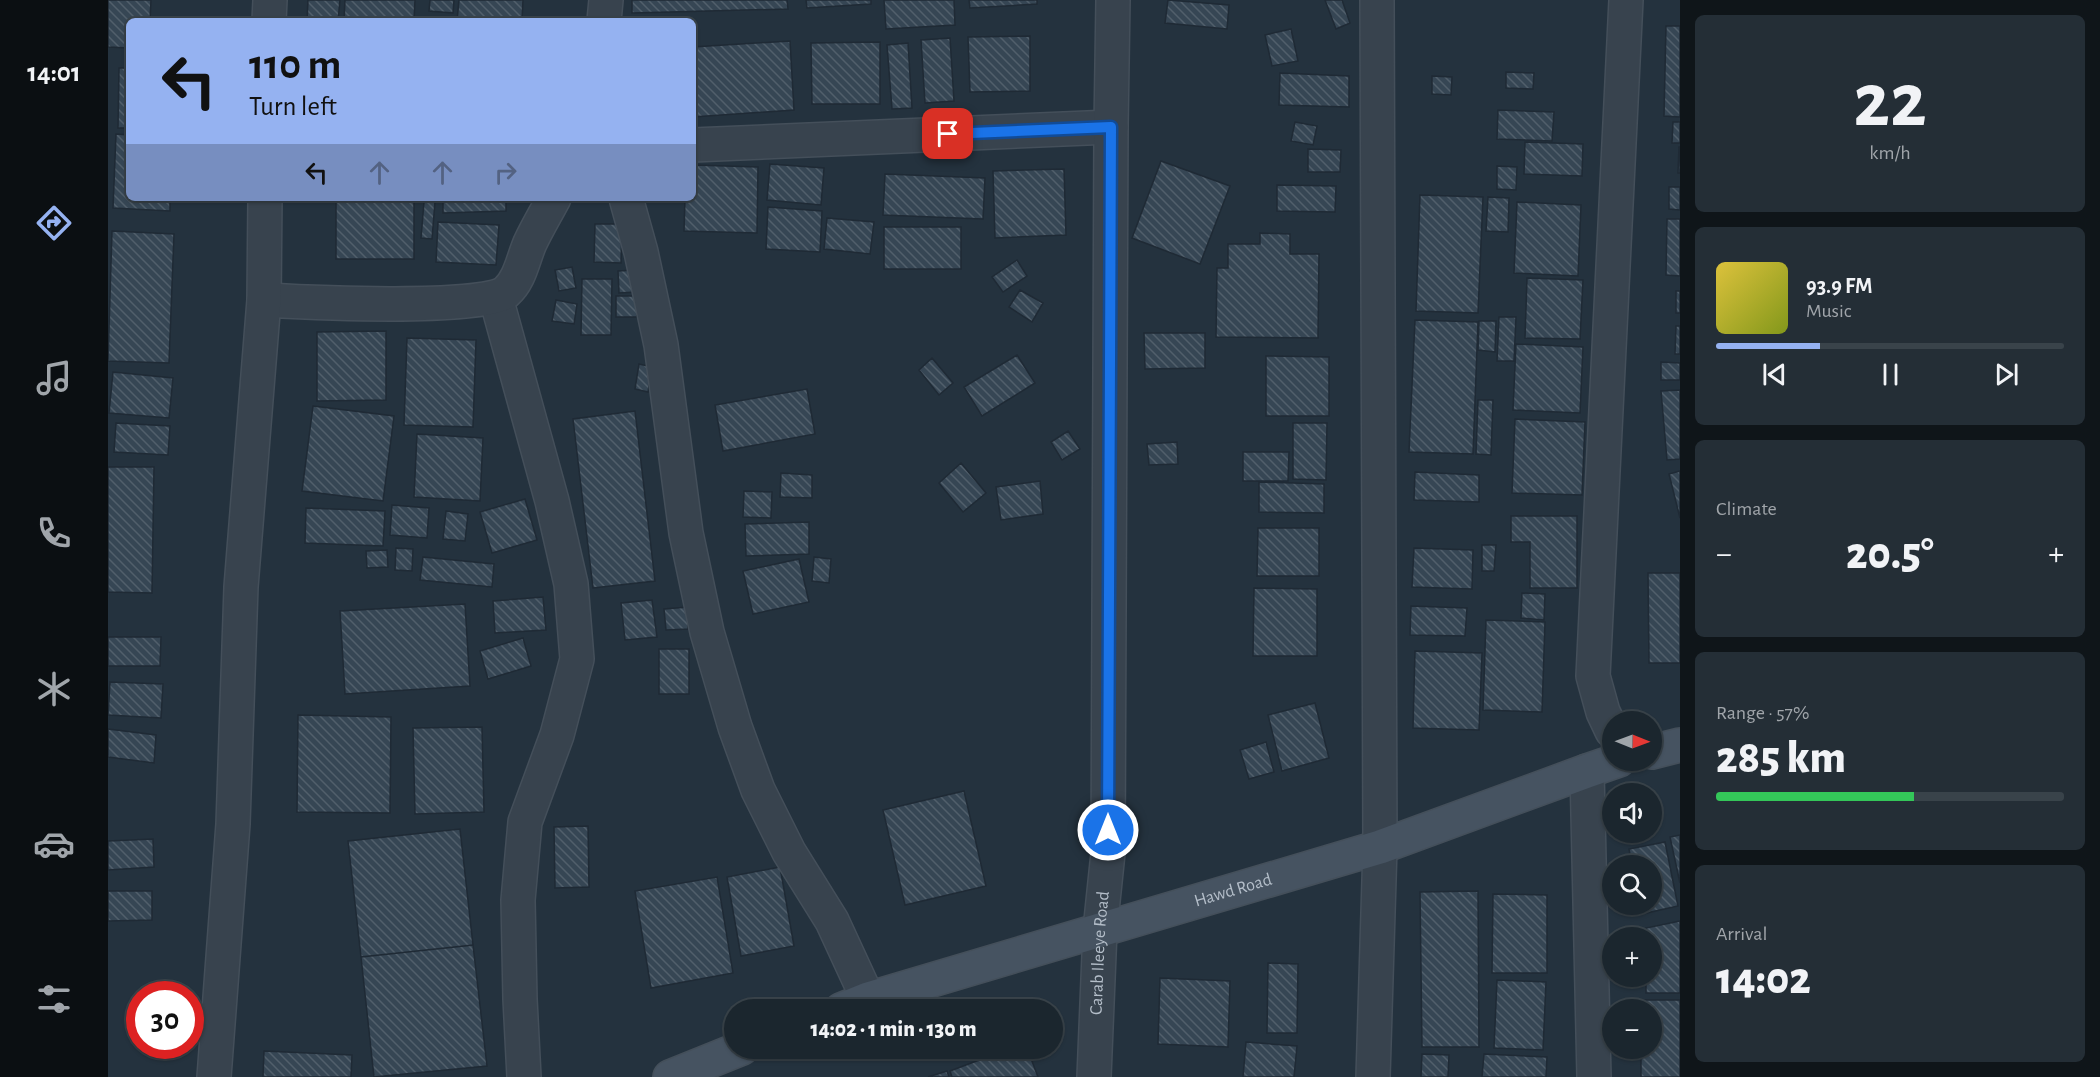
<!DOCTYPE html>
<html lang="en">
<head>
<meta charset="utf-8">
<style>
	:root { --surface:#1b262e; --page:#242e36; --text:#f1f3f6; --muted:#a0a5aa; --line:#39434a; --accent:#95b2f1 }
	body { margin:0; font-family:"Alegreya Sans",sans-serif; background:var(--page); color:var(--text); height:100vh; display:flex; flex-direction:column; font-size:22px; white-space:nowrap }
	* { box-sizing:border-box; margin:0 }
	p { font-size:20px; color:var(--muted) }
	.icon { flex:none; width:33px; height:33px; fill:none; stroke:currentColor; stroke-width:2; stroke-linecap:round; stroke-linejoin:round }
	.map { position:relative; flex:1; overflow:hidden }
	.side { display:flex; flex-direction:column; gap:15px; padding:15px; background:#0f1519; width:420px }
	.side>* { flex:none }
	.banner { position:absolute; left:18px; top:18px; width:570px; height:183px; border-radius:9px; box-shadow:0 2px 4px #0004,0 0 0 2px var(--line); background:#95b2f1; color:#111; overflow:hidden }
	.needle { width:39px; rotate:91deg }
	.controls { position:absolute; left:1494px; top:711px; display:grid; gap:12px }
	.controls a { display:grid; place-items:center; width:60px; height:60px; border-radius:50%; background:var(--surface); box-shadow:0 2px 4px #0004,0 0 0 2px var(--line); font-size:30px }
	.speed { position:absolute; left:18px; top:981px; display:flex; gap:12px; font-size:30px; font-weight:700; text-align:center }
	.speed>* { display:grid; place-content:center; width:78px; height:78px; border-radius:50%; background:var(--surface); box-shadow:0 2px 4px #0004,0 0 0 2px var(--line); line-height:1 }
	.speed .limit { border:9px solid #d22; background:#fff; color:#111 }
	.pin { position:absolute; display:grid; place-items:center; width:51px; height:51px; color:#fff; margin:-26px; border-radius:12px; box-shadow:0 3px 9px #0006 }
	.me { position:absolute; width:66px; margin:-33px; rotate:0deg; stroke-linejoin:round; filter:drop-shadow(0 0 4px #0008) }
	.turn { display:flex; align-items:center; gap:21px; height:126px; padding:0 24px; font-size:27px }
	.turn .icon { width:78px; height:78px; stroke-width:2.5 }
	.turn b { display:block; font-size:42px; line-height:51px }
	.lanes { display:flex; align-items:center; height:57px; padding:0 24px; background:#0003; justify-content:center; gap:30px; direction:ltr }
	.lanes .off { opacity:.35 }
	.big { font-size:45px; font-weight:800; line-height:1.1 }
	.side .widget { flex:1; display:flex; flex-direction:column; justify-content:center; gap:9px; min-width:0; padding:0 21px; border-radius:9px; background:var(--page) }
	.side .dial { align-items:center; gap:0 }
	.dial b { font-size:78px; line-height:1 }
	.song { display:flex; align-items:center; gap:18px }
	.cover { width:72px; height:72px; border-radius:9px; background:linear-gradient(135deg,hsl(50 70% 55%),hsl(70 70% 35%)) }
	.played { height:6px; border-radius:3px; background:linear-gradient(90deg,var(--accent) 30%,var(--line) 30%) }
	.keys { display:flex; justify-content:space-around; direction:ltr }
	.heat { display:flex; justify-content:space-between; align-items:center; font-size:33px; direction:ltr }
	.charge { height:9px; border-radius:4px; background:linear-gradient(90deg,#34c759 57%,var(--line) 0) }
	.trip { position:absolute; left:616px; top:999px; width:339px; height:60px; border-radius:30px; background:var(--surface); box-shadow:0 2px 4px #0004,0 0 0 2px var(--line); font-weight:800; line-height:60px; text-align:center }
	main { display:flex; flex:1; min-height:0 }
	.tabs { display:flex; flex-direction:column; width:108px; justify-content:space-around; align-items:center; background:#0b0f12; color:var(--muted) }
	.tabs .icon { width:42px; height:42px }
	.tabs .on { color:var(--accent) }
	.tabs b { font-size:27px; color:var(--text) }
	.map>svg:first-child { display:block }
	.building { fill:url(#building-back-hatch); stroke:#1f2a35; stroke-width:1.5 }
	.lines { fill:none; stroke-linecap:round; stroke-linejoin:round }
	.minor-casing { stroke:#444f5a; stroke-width:36 }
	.secondary-casing { stroke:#444f5a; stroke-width:36 }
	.minor { stroke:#38434e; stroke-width:33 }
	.secondary { stroke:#465361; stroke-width:33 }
	.route-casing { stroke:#114b97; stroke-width:15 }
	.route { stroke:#1a73e8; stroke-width:10 }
	.labels { text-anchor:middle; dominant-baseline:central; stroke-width:6; stroke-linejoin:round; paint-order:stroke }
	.street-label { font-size:18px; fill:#b4bec9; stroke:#1d2833 }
</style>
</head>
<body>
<main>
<nav class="tabs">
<b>14:01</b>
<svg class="icon on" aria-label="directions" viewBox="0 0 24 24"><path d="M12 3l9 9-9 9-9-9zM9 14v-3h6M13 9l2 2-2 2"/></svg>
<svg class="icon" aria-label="music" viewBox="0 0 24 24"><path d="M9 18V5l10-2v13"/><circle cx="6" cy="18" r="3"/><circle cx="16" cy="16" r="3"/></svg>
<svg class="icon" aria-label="phone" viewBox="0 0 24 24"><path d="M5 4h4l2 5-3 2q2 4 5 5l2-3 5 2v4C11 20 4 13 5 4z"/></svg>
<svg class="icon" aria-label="climate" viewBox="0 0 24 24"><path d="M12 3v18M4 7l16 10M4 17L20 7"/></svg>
<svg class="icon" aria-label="car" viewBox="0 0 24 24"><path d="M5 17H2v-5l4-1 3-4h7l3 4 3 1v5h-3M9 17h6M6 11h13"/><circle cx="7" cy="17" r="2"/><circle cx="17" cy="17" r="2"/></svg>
<svg class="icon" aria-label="filters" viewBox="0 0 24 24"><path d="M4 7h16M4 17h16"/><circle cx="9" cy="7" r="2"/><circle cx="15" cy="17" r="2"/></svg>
</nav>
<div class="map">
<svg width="1572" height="1077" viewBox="0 0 1572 1077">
	<defs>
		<pattern id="building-back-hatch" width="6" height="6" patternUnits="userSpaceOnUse" patternTransform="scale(1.5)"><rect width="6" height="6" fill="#364654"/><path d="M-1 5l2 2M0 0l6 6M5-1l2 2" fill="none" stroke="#515f6b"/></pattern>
	</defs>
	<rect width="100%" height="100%" fill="#24323e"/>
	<path class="building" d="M0,0H43L42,21H21V48L0,47Z
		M200,0H232L230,21H199Z
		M237,0H307L306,21H236Z
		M322,0H346L345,13L321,11Z
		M351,0H415L414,21H349Z
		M524,0H679L680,9L524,13Z
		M698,0H763V4L699,8Z
		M776,0H846L847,25L778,29Z
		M861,0H929V4L862,8Z
		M1060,0L1121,5L1119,29L1057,23Z
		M1217,0H1234L1242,23L1228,29Z
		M1558,26H1572V117L1556,116Z
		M1183,29L1190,61L1164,66L1157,35Z
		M922,36V91L862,92L860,37Z
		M842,38L846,101L817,103L813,40Z
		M682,41L686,110L585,117V47Z
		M772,42V104H704L703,43Z
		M800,43L804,108L784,109L779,45Z
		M11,68H21V128H10Z
		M1398,72L1426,73L1425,89L1398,88Z
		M1172,73L1241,76V107L1171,105Z
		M1324,76L1344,77L1343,95L1324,94Z
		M1390,110L1446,112L1444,141L1389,139Z
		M1187,122L1209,126L1205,145L1183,141Z
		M1565,122H1572V143H1564Z
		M8,134L21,135V198H62V211L5,208Z
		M1417,142L1475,144L1474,176L1416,174Z
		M1571,147H1572V173H1570Z
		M1200,149L1233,150L1232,172H1200Z
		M1053,161L1122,186L1092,264L1024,238Z
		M662,164L716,168L713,205L659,200Z
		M585,165L650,167L649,233L576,231L577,198H585Z
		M1389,166L1409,167L1408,190L1389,189Z
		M956,169L958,235L887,238L885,171Z
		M777,174L877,178L875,219L775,215Z
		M1169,185L1228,186L1227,212L1169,211Z
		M1561,187H1572V210L1561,209Z
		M1312,195L1375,197L1370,313L1308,311Z
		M1380,197L1401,198L1400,232L1378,231Z
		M228,198H306V259H228Z
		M335,198H398V211L335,213Z
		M316,202H327L324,239L313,238Z
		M1409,202L1473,205L1470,276L1406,273Z
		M660,207L714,211L712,252L658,249Z
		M719,218L766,222L762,254L716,249Z
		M1559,219H1572V276L1558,275Z
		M330,222L391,225L388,265L328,262Z
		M487,224H514L513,263L486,262Z
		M776,227H853V269H776Z
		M4,231L66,234L61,363L0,361Z
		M1152,233L1182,234V254H1211L1210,338L1108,337L1109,268H1120V244H1152Z
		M909,260L919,276L895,292L884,277Z
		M464,267L468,288L451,291L447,270Z
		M527,270L528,292L511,293L510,271Z
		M1419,278L1475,280L1472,339L1417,338Z
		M474,279H504L503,335H473Z
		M912,290L935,303L924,322L901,307Z
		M1568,291H1572V313H1568Z
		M508,296H528L529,317H508Z
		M448,300L469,304L466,324L444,321Z
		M1391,317H1408L1406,361H1389Z
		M1307,320L1370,322L1365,454L1301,452Z
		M1371,321H1388L1387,352L1370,350Z
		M1568,326H1572V354H1567Z
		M278,331V400L209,401V332Z
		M1036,333H1097V368L1037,369Z
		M299,338L368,340L365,427L296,425Z
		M1408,344L1475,347L1472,413L1405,410Z
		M909,355L927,383L874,416L856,387Z
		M1158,356L1221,357V416H1158Z
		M824,358L845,383L831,395L811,370Z
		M1553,362L1572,363V380H1553Z
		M531,364L544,367L540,392L527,389Z
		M5,372L65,378L61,418L1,413Z
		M699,389L707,434L615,451L607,405Z
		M1572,390V459L1559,460L1553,391Z
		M1370,400H1385L1383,455L1368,454Z
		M205,406L286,416L275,501L194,491Z
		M527,411L547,581L485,588L465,419Z
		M1407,419L1477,422L1474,495L1404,493Z
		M8,423L62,426L60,455L6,452Z
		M1185,423H1219L1218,480L1185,479Z
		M960,431L972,449L954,460L943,442Z
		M309,434L375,438L372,501L306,497Z
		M1069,442L1070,464L1041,465L1039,444Z
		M1135,452H1181L1180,481H1135Z
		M853,463L878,493L855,512L831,483Z
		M0,467H46L44,593L0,592Z
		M1572,471V518L1561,474Z
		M1307,472L1371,475V502L1306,500Z
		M673,473L704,475V498L672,497Z
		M932,481L935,514L893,520L888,487Z
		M1151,482L1216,484V513L1151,512Z
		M636,491L664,492L663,518L635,517Z
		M417,499L429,540L384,553L372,512Z
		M284,505L321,508L319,538L282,535Z
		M198,508L277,511L275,546L197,543Z
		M338,511L360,514L357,541L335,539Z
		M1403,516H1469V588H1422V542H1403Z
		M701,522V554L638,556L637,524Z
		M1150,528H1211V576H1149Z
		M1374,545H1388L1386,571H1374Z
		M288,548L305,549L304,571L287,570Z
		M1306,548L1365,550L1364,589L1304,587Z
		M279,550L280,567L259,568L258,551Z
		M315,557L386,564L384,587L312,580Z
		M706,557L723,559L721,583L704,581Z
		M691,559L701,602L645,614L635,571Z
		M1540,573H1572V663H1541Z
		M1146,588L1209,589V656H1145Z
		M1414,593L1437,594L1436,620L1413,618Z
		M435,597L438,630L387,633L385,601Z
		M544,600L549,637L517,640L513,603Z
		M357,604L362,686L237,694L232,611Z
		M1303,606L1359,608L1357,636L1302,635Z
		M580,607V629L558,630L556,609Z
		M1378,620L1437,622L1434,712L1375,710Z
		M0,637H53L52,666H0Z
		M415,638L423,666L380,679L372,651Z
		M551,649H581V694H551Z
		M1307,651L1374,653L1371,730L1305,728Z
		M2,682L55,684L53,718L0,715Z
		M1207,703L1221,758L1174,771L1160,715Z
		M190,715L283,717L282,813L189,812Z
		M374,727L376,812L307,814L305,728Z
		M0,729L48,735L46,763L0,757Z
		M1158,742L1166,772L1141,779L1132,750Z
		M856,791L878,886L797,905L775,810Z
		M480,826L481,887L447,888L446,827Z
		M352,829L365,945L253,957L240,841Z
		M1572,835V883L1562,837Z
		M45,839L46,867L0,870V841Z
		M1557,842L1570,906L1534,914L1532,904H1544V866H1524L1521,849Z
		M672,867L686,946L633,956L619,877Z
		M609,877L625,973L543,988L527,891Z
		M0,891H44V920L0,921Z
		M1370,891L1371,1047H1314L1312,892Z
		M1385,894L1439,895V973H1384Z
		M1572,921V993H1538V976H1544V938H1538V928Z
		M365,945L379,1066L266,1077L253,957Z
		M1160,963L1190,964L1189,1033H1159Z
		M1052,978L1122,981L1120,1047L1050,1044Z
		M1389,980L1438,982L1435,1050L1386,1048Z
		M1533,1000H1572V1077H1533V1048H1544V1010H1533Z
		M1138,1042L1189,1046L1186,1077H1135Z
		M903,1048H919L930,1077H844L842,1071Z
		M156,1051L244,1055L243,1077H155Z
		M1314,1054L1341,1055L1340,1077H1313Z
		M1376,1054L1439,1057L1438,1077H1374Z
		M839,1071L841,1077H820Z"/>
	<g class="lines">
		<defs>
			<g id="minor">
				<path d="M161,21L162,0"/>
				<path d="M496,21L498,0"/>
				<path d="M585,145L1003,127"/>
				<path d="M518,198L533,252L553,345L578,533L599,632L627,727L650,790L681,852L724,921L760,999"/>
				<path d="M388,298L444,501L463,584L469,659L449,735L417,822L410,900L412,999L416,1077"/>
				<path d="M156,300C194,302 375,311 398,292C412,280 415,259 422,243C429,228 438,213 446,198"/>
				<path d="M1504,731L1495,712L1485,676L1518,0"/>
				<path d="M1479,771L1486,1077"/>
				<path d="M106,1077L125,824L133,587L156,300L157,198"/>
				<path id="s1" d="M986,1077L992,930L1000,853L1003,127L1005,0"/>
				<path d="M1265,1077L1272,847L1269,0"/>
			</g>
			<g id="secondary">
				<path d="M1544,752L1572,745"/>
				<path id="s2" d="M733,1010L760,999L1272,847L1479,771L1511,760"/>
				<path d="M562,1077L634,1048"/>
			</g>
		</defs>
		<use href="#minor" class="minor-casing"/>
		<use href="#secondary" class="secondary-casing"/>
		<use href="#minor" class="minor"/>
		<use href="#secondary" class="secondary"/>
	</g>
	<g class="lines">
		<defs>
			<path id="route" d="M840,134L1003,127L1000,830"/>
		</defs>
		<use href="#route" class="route-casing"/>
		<use href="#route" class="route"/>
	</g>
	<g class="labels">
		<g class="street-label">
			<text stroke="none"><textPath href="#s2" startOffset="410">Hawd Road</textPath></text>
			<text stroke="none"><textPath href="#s1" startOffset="124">Carab Ileeye Road</textPath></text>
		</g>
	</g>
</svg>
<div class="controls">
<a><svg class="needle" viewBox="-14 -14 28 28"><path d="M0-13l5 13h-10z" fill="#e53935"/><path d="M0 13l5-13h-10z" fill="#a0a5aa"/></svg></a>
<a><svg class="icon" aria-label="sound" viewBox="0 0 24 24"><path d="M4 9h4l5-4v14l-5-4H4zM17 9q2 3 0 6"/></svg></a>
<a><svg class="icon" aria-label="search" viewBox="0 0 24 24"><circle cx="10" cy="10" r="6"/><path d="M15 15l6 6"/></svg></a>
<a>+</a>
<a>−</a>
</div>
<div class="speed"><div class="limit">30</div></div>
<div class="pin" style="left:840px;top:134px;background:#d93025"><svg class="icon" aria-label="arrive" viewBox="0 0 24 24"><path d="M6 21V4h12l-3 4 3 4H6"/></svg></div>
<svg class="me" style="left:1000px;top:830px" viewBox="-20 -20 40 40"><circle r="17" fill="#1a73e8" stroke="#fff" stroke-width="3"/><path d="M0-11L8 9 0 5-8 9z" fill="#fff"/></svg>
<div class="trip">14:02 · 1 min · 130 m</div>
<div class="banner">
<div class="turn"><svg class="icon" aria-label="left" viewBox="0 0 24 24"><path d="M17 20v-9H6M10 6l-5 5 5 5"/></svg><div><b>110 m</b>Turn left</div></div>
<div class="lanes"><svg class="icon" aria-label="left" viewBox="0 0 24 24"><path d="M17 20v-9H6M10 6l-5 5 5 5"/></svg><svg class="icon off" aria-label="ahead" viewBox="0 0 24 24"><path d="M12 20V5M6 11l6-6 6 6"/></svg><svg class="icon off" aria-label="ahead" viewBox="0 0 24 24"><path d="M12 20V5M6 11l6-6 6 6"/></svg><svg class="icon off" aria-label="right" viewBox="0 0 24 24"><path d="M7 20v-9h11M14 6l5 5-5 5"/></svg></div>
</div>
</div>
<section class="side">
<div class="widget dial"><b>22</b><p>km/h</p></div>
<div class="widget">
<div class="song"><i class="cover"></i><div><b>93.9 FM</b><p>Music</p></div></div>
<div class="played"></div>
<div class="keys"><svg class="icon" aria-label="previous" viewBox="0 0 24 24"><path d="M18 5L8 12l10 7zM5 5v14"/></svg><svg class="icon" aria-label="pause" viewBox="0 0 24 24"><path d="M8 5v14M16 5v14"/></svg><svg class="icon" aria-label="next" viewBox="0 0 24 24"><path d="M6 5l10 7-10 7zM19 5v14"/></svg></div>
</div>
<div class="widget"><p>Climate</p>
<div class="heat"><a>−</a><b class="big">20.5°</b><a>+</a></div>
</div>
<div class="widget"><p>Range · 57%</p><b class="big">285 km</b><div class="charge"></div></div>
<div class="widget"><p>Arrival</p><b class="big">14:02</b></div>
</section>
</main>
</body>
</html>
